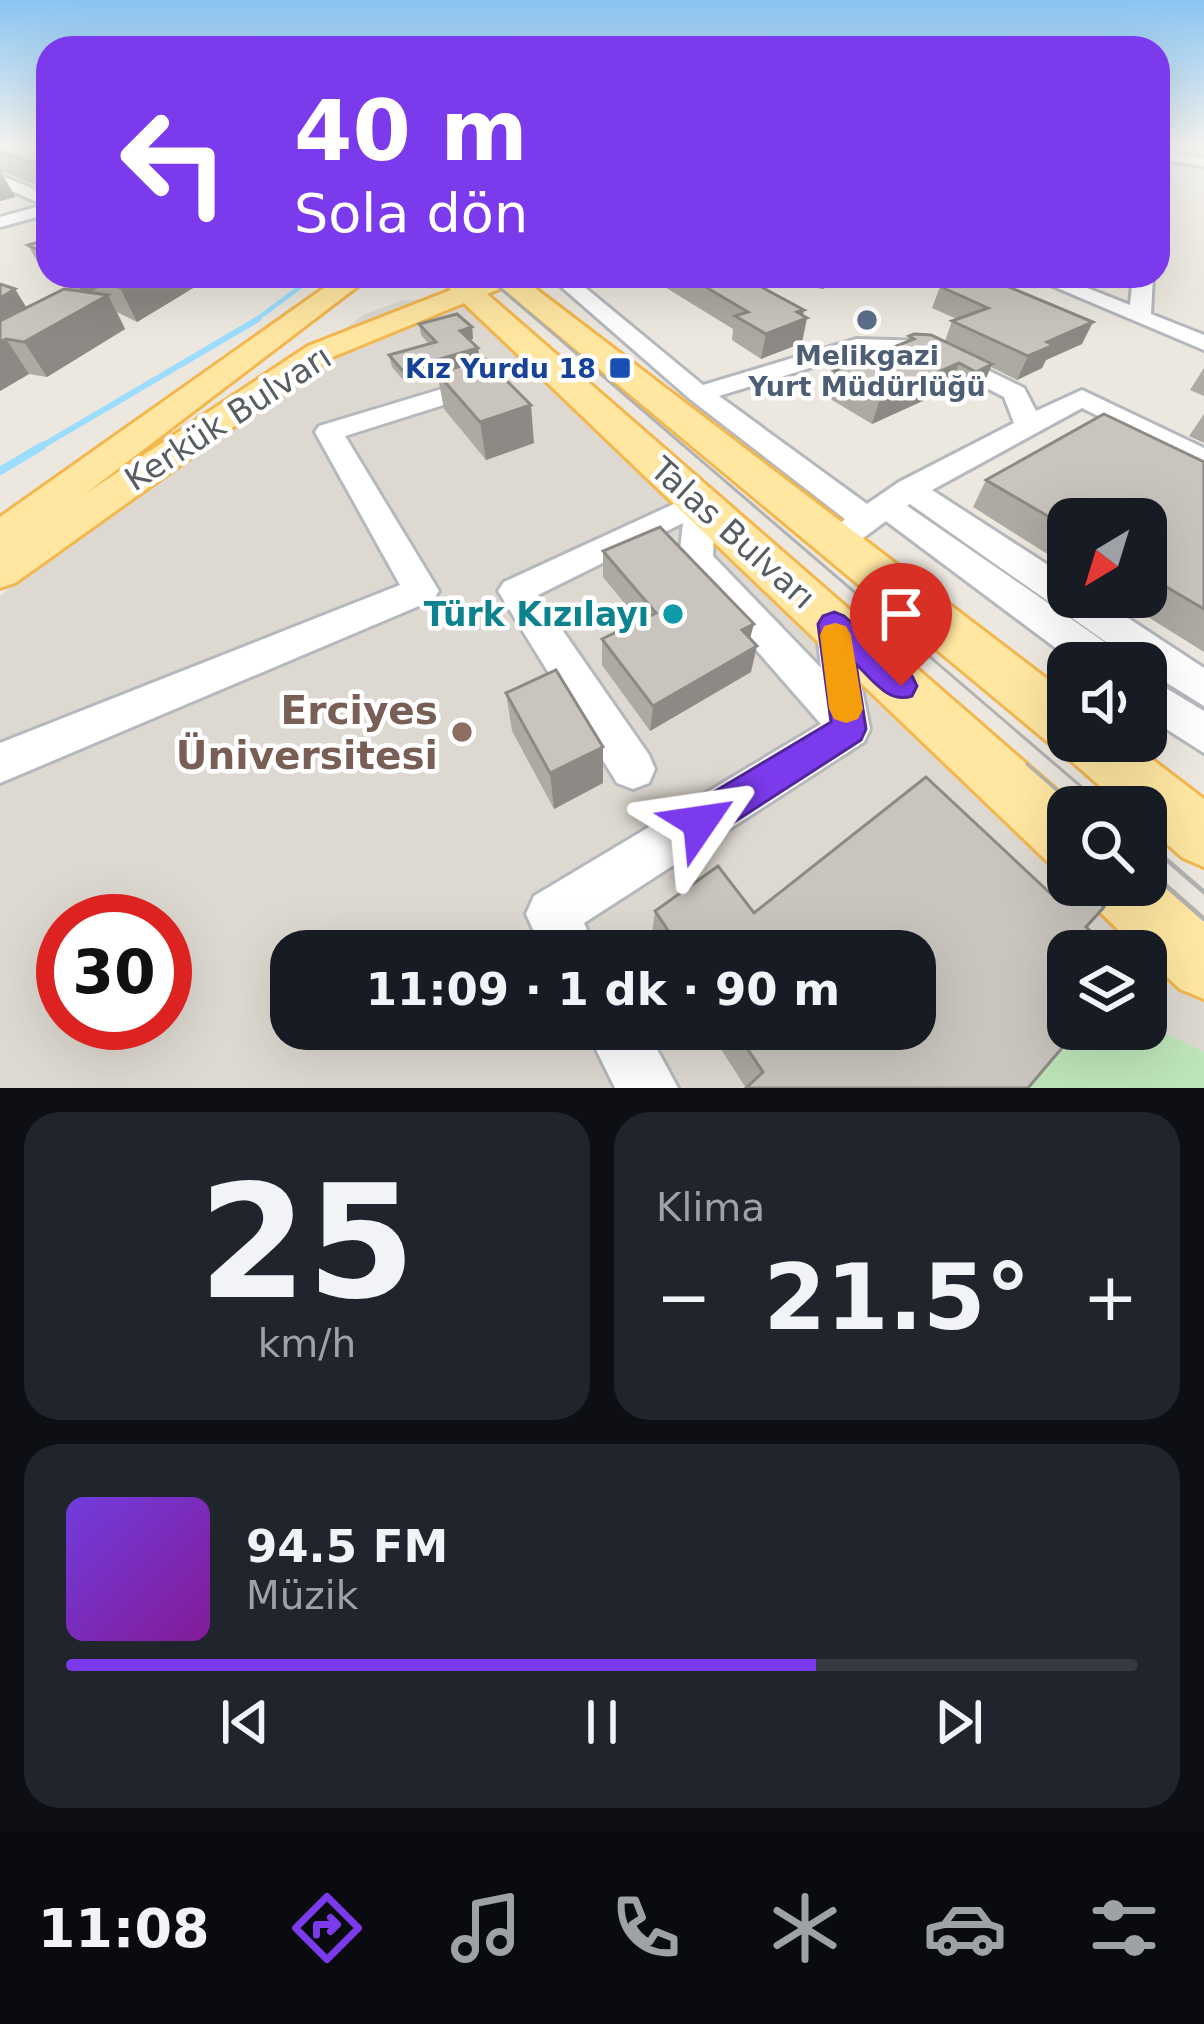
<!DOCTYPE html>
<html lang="tr">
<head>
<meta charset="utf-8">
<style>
	:root { --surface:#171b24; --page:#20242c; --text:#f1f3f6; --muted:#9ea1a6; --line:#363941; --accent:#7c3aed }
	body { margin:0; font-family:"DejaVu Sans",sans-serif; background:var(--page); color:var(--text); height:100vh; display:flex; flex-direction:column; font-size:45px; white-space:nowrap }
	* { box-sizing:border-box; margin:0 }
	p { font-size:39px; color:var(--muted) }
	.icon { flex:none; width:66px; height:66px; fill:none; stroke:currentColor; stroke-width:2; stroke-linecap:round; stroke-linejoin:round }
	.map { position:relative; height:1088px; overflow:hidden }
	.sheet { display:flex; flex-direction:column; gap:24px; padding:24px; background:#0d0f14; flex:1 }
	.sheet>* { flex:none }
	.top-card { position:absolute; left:36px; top:36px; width:1134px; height:252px; border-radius:36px; box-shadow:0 12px 48px #0002; background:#7c3aed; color:#fff; overflow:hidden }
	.needle { width:78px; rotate:218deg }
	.tools { position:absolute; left:1047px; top:498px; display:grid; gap:24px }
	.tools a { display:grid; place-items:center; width:120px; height:120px; border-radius:24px; background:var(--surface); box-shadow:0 12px 48px #0002; font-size:60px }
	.speed { position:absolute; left:36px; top:894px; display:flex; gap:24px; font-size:60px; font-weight:700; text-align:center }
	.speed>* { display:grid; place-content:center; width:156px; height:156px; border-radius:50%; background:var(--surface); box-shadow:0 12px 48px #0002; line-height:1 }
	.speed .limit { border:18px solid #d22; background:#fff; color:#111 }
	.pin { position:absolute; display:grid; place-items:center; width:102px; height:102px; color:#fff; margin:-123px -51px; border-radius:50% 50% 50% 0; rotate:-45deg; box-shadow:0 0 12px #0007 }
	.pin .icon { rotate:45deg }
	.me { position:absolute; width:132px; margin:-66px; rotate:58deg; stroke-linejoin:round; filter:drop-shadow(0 0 9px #0008) }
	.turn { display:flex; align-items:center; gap:42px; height:252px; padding:0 60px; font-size:54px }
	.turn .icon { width:156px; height:156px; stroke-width:2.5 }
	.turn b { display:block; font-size:84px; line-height:102px }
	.big { font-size:90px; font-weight:600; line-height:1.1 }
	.sheet .tile { flex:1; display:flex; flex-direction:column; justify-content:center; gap:18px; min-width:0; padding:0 42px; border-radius:36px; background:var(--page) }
	.sheet .dial { align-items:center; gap:0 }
	.dial b { font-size:156px; line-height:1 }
	.song { display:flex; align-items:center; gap:36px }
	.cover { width:144px; height:144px; border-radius:18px; background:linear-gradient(135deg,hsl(260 70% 55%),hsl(290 70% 35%)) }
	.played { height:12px; border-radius:6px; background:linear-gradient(90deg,var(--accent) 70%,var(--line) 70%) }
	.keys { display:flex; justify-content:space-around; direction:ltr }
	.heat { display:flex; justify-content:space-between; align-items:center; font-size:66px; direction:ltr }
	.sheet .tiles { flex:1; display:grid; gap:24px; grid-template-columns:1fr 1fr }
	.tile:last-child { grid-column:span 2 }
	.trip { position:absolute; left:270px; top:930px; width:666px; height:120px; border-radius:36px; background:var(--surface); box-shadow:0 12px 48px #0002; font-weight:600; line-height:120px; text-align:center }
	.menu { display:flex; height:192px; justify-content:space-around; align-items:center; background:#090b0e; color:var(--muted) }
	.menu .icon { width:84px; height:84px }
	.menu .active { color:var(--accent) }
	.menu b { font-size:54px; color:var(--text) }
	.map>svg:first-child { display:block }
	.education { fill:#ded9d0; fill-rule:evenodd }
	.green { fill:#bee5ba }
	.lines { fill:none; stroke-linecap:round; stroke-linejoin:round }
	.stream-far2 { stroke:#9cddff; stroke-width:4.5 }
	.stream-far1 { stroke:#9cddff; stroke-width:6 }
	.stream { stroke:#9cddff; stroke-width:8 }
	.minor-casing { stroke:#b5b8bd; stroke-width:6 }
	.major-casing { stroke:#f4b74f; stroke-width:6 }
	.minor { fill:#fff; fill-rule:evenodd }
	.major { fill:#ffe7a1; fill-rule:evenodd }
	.tram-far1 { stroke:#b1b2b2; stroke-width:3 }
	.tram { stroke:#b1b2b2; stroke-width:4.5 }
	.wall { fill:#ada9a3 }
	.shaded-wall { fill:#8d8a85 }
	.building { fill:#c9c5be; stroke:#8d8a85; stroke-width:3 }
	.route { fill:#7c3aed; stroke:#51269a; stroke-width:3 }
	.slow { fill:#f59e0b }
	.service-dot { fill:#5c6f8a; stroke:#fff; stroke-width:4.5 }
	.transit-dot { fill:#1a4fb4; stroke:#fff; stroke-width:4.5 }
	.culture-dot { fill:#0f9aa8; stroke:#fff; stroke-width:4.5 }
	.education-dot { fill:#8d6e63; stroke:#fff; stroke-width:4.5 }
	.labels { text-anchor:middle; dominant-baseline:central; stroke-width:9; stroke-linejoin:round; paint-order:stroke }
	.far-service-label { font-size:27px; font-weight:bold; fill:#4e5e75; stroke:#fff }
	.far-transit-label { font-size:27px; font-weight:bold; fill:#164399; stroke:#fff; text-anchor:end }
	.street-label { font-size:33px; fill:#585d61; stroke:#fff }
	.culture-label { font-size:33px; font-weight:bold; fill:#0d838f; stroke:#fff; text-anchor:end }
	.near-education-label { font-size:39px; font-weight:bold; fill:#785e54; stroke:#fff; text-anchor:end }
</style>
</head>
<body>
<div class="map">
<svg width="1204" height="1088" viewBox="0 0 1204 1088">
	<rect width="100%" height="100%" fill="#ece8df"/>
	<path class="education" d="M431,298L465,301L1068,868V885H1087L1204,995V1088H0V596L363,315L400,301ZM63,921H165V1023H63ZM291,951H915V1029H291ZM1068,951H1146V1029H1068Z"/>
	<path class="green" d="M1146,1024L1204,1052V1088H1003L1068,1029H1146Z"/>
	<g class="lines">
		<path class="stream-far2" d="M253,322L315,276"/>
		<path class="stream-far1" d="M37,449L258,319"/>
		<path class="stream" d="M0,471L42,446"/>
		<defs>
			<path id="minor" d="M1158,151L1204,158V166L1158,159Z
				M0,175L48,195V214L0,227V217L44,205L0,186Z
				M117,276H142L0,356V340Z
				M549,276H571L703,385L856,339L928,341L1024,388L1036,411L1082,390L1204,448V468L1082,408L932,490L1068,578V597H1096L1204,668V706L1146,670V663H1136L910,504L907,506L1119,652L1124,663H1076L886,521L851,547H827L823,539L845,519L690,399ZM858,353L923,355L1004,397L1014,423L899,482L867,504L719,396Z
				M1029,276H1057L1130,305L1133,276H1153L1151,314L1204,335V350Z
				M485,376L494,379L498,384L494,389L345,436L439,591L433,600L0,783V743L400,585L315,432L319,426Z
				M700,492L715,502L713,556L821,668L816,624L821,614L834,610L847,614L870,729L864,742L584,923L596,951H543L526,914L534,896L821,724L684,567L679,559L683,523L538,595L649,755L655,769L649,783L633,789L617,783L498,591L504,582Z
				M1146,676L1204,711V753L1146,716Z
				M586,1029H646L678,1088H615Z"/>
			<path id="major" d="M341,276H371L85,494L308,346L451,290L438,276H466L472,281L486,276H519L1068,695V741H1128L1204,799V867L1183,858L1146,826V807H1124L1068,758L1063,748L1049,743L502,288L487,294L1076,807H1068V870L1047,861L464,303L330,358L15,583L0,588V517Z
				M1146,869L1204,920V999L1180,989L1146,957V951H1140L1095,907L1085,885H1146Z"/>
		</defs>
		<use href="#minor" class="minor-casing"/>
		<use href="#major" class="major-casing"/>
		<use href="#minor" class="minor"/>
		<use href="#major" class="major"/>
		<path class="tram-far1" d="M486,276L1105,807
			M1027,764L1076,807"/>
		<path class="tram" d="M1146,842L1204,892
			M1146,868L1204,919"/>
	</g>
	<path class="wall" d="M0,144H48L46,189L1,171L15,197L0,201Z
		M48,239V276H213L137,322L117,312L125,329L47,377L29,374L0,391V284L15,289L26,308L71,290L46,277L28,245Z
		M647,276H861L822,289L785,280L762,287L803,315L802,343L761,359L732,340L733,329Z
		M944,276H998L1003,285L1082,344L1046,360L1042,368L1017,380L991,367L981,390L965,397L949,389L872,424L827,397L834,371L907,341L909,336L945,341L952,321L957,319L932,308Z
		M419,324L472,327L473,339L470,340L480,360L534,443L486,460L444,409L437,373L405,382L392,367L389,355L429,344L421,335Z
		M1204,368V396L1190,390Z
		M1204,414V443L1189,436Z
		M1204,462V652L1116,597H1146V519H1068V567L973,507L986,480Z
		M603,551L750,639L751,672L650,731L602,665V639L639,621L603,577Z
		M506,693L603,747V783L554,809L512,731Z
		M926,777L1048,891L1068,875V885H1079L1104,907L1086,927L1112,951H1068V1029H1078L1028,1088H746L708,1029H915V951H658L651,941L655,911L718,866L754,913Z"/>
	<path class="shaded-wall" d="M48,159V189H46L33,163Z
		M0,170L15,197L0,201Z
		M73,276H92L98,288L84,296Z
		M143,276H213L137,322L120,288Z
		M735,276H786L785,280L732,296Z
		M825,276H861L822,289Z
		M15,289L36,323L6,339L29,374L0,391V298Z
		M108,295L125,329L47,377L24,342Z
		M804,310L802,320L807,318L802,343L761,359L766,334L797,312Z
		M1093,322L1082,344L1046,360L1042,368L1017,380L1028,356L1047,342Z
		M472,327L473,339L461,342L460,331Z
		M478,348L480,360L405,382L402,370Z
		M959,363L949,389L872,424L880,398Z
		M992,364L981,390L965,397L976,372Z
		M531,405L534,443L486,460L480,422Z
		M754,624L747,650L742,630Z
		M757,646L751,672L650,731L653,706Z
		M603,747V783L554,809L550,773Z"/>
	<path class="building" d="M0,144H48V159L33,163L0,151Z
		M48,239V255L28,245Z
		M94,276H143L120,288Z
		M687,276H741L804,310L797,312L807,318L766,334L735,316L748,312Z
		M950,276H998L1005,279L997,282L1093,322L1047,342L1054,345L1028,356L952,321L988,308L939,286L950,282L942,279Z
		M0,284L15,289L0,298Z
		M64,289L108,295L24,342L6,339L0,342V321Z
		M457,314L472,327L460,331L478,348L402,370L389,355L436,342L419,324Z
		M914,334L931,335L992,364L976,372L959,363L880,398L834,371L914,339L909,336Z
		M485,359L531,405L480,422L437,373Z
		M1104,414L1204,462V609L1146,575V519H1068V528L986,480Z
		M660,527L754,624L742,630L757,646L653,706L602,639L656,613L603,551Z
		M556,670L603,747L550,773L506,693Z
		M926,777L1050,893L1068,875V885H1079L1104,907L1086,927L1112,951H1068V1029H1078L1028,1088H746L763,1072L734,1029H915V951H682L655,911L718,866L754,913Z"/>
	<linearGradient id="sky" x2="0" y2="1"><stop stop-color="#89c4f1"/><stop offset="0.49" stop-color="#f6f5f1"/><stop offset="1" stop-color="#f6f5f1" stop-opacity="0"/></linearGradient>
	<rect width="1204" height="296" fill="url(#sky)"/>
	<path class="route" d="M834,612L844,616L912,676L917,686L912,696C888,704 872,679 856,664L866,729L861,740L714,835L700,841L687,835L681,822L687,808L831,722L818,624L823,616Z"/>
	<path class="slow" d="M835,623L846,626L851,635L863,709L858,719L846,723L834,719L829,709L820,635L824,626Z"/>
	<circle class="service-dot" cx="867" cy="320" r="12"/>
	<rect class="transit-dot" x="608" y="356" width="24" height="24" rx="6"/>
	<circle class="culture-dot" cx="673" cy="614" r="12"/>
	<circle class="education-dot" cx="462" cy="732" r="12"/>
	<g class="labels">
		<g class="far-service-label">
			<text x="867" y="355">Melikgazi<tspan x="867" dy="31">Yurt Müdürlüğü</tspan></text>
		</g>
		<g class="far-transit-label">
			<text x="596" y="368">Kız Yurdu 18</text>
		</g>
		<g class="street-label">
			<text transform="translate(228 418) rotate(-33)">Kerkük Bulvarı</text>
			<text transform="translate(733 533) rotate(42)">Talas Bulvarı</text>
		</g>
		<g class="culture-label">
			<text x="649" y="614">Türk Kızılayı</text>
		</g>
		<g class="near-education-label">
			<text x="438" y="710">Erciyes<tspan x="438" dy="45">Üniversitesi</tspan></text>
		</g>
	</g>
</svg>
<div class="tools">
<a><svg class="needle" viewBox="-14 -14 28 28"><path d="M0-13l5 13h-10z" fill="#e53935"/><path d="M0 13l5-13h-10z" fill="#9ea1a6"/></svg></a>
<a><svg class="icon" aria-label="sound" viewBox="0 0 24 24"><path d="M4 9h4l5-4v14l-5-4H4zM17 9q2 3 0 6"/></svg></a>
<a><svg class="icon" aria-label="search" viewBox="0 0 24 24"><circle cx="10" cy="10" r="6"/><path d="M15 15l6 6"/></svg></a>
<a><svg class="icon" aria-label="layers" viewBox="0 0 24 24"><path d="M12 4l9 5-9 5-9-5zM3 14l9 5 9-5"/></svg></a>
</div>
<div class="speed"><div class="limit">30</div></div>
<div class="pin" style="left:901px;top:686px;background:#d93025"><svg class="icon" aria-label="arrive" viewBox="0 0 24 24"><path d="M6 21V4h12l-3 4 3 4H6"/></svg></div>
<svg class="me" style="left:700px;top:822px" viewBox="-20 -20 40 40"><path d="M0-17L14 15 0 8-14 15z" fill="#7c3aed" stroke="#fff" stroke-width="4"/></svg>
<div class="trip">11:09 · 1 dk · 90 m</div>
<div class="top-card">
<div class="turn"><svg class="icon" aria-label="left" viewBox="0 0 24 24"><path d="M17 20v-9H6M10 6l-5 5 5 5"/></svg><div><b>40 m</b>Sola dön</div></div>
</div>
</div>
<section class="sheet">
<div class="tiles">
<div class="tile dial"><b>25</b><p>km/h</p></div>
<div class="tile"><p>Klima</p>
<div class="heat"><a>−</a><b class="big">21.5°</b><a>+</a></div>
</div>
<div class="tile">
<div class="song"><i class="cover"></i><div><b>94.5 FM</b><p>Müzik</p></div></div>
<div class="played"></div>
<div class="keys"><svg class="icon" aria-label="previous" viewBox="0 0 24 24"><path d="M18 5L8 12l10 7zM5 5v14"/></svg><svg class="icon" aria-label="pause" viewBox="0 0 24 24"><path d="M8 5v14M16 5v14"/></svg><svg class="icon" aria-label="next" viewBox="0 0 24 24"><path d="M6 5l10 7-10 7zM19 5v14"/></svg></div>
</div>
</div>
</section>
<nav class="menu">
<b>11:08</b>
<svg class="icon active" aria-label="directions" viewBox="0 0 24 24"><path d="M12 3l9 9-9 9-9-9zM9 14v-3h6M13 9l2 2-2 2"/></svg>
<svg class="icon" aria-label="music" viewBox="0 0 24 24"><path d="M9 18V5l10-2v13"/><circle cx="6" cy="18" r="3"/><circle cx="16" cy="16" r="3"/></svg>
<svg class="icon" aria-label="phone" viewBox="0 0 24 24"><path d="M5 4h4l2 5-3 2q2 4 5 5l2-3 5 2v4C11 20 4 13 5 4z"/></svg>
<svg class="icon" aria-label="climate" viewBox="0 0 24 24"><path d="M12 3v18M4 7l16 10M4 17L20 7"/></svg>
<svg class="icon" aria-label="car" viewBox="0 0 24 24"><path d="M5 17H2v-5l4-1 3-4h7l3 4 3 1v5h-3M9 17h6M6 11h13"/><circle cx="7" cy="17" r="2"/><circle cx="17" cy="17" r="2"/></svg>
<svg class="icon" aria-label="filters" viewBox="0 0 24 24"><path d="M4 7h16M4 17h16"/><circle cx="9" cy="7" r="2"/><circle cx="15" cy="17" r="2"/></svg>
</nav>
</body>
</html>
